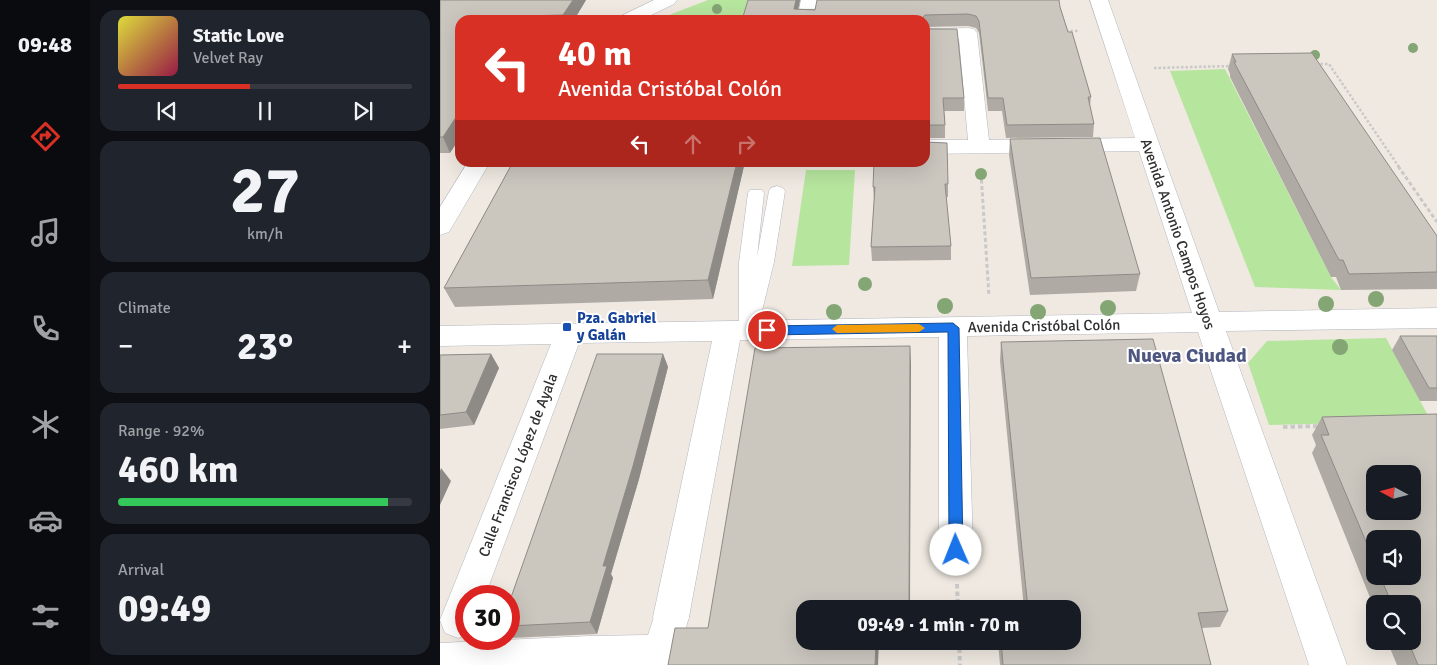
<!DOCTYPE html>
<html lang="en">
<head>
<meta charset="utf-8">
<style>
	:root { --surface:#171b24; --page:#20242c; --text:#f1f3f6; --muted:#9ea1a6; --line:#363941; --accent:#d93025 }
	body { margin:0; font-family:Signika,sans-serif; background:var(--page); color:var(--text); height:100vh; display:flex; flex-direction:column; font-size:19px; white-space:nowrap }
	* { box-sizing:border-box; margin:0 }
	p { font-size:16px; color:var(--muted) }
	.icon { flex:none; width:28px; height:28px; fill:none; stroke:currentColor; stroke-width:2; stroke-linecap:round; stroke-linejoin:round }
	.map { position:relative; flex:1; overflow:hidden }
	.details { display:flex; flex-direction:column; gap:10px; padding:10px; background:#0d0f14; width:350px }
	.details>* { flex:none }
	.guide { position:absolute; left:15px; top:15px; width:475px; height:152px; border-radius:15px; box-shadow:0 5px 20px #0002; background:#d93025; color:#fff; overflow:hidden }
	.needle { width:32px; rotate:277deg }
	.fabs { position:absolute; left:926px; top:465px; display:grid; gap:10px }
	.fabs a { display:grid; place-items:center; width:55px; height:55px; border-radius:10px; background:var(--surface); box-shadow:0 5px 20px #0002; font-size:25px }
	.speed { position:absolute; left:15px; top:585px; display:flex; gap:10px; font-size:25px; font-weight:700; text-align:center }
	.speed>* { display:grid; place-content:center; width:65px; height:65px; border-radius:50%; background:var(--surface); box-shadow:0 5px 20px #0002; line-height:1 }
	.speed .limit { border:8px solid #d22; background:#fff; color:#111 }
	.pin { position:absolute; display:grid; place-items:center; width:42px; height:42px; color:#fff; margin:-21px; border:2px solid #fff; border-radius:50%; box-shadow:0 1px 5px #0007 }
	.me { position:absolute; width:55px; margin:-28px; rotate:359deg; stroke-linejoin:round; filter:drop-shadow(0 0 4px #0008) }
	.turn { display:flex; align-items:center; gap:18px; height:105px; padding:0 20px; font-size:22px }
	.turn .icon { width:65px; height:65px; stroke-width:2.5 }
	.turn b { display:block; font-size:35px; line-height:42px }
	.lanes { display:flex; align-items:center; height:48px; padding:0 20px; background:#0003; justify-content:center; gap:25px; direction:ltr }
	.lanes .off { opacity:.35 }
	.big { font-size:38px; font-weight:700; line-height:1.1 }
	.details .tile { flex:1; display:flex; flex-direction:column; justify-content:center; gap:8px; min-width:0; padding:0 18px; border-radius:15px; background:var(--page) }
	.details .dial { align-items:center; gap:0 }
	.dial b { font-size:65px; line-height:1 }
	.song { display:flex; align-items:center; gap:15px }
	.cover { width:60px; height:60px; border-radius:8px; background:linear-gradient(135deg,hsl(60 70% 55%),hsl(340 70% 35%)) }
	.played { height:5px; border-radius:2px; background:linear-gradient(90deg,var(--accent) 45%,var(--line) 45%) }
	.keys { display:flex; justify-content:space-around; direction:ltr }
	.heat { display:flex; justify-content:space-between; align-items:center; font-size:28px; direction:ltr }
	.charge { height:8px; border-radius:4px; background:linear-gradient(90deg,#34c759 92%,var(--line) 0) }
	.trip { position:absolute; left:356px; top:600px; width:285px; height:50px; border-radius:15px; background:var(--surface); box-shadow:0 5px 20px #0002; font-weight:700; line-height:50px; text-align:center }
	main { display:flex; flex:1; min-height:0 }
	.dock { display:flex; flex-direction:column; width:90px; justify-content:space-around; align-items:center; background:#090b0e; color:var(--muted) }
	.dock .icon { width:35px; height:35px }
	.dock .on { color:var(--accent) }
	.dock b { font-size:22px; color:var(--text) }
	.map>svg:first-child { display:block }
	.green { fill:#b6e59e }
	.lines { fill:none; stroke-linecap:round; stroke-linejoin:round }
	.service-casing { stroke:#b4b7c1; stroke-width:1 }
	.pedestrian-casing { stroke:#b4b7c1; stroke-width:1 }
	.minor-casing { stroke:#b4b7c1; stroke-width:1 }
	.path-far2 { stroke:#c9c9c9; stroke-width:2.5; stroke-dasharray:2.5 2; stroke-linecap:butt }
	.path-far1 { stroke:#c9c9c9; stroke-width:3; stroke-dasharray:4 2.5; stroke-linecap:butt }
	.path { stroke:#c9c9c9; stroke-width:4; stroke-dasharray:4.5 3; stroke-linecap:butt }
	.service { fill:#fff; fill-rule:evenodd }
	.pedestrian { fill:#fff; fill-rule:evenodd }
	.minor { fill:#fff; fill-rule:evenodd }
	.tree { fill:#84a574 }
	.wall { fill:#afaba4; fill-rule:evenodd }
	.shaded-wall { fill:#8e8b86 }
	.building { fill:#cbc7bf; stroke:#8e8b86; fill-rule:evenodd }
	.route { fill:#1a73e8; stroke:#114b97 }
	.slow { fill:#f59e0b }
	.transit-dot { fill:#1a4fb4; stroke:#fff; stroke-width:2 }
	.labels { text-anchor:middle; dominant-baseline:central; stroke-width:4; stroke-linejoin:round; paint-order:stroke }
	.street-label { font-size:15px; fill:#2e2e2e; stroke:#fff }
	.transit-label { font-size:15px; font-weight:bold; fill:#164399; stroke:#fff; text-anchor:start }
	.district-label { font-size:20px; font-weight:bold; fill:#4d5680; stroke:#fff }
</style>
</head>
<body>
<main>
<nav class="dock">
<b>09:48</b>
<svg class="icon on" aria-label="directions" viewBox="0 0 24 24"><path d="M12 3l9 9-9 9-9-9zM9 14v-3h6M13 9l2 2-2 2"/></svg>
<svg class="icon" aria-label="music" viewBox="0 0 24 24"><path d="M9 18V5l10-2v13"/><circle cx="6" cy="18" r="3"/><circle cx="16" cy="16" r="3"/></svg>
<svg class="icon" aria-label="phone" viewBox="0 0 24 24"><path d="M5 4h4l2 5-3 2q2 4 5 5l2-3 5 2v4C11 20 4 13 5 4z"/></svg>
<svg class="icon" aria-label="climate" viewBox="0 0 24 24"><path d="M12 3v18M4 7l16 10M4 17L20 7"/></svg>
<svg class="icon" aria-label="car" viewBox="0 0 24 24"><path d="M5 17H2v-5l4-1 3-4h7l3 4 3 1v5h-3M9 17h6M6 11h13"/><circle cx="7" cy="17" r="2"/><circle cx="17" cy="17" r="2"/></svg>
<svg class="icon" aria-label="filters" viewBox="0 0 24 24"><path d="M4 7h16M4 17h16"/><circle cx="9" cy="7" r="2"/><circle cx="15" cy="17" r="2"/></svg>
</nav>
<section class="details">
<div class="tile">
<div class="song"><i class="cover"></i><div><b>Static Love</b><p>Velvet Ray</p></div></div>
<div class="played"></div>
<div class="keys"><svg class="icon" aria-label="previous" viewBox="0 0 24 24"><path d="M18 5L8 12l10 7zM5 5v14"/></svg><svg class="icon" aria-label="pause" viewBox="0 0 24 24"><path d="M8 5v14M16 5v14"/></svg><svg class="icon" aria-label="next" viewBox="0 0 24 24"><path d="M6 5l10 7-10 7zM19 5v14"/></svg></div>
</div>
<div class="tile dial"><b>27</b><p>km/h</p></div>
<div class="tile"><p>Climate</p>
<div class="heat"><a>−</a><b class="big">23°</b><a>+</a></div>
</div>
<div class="tile"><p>Range · 92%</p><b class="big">460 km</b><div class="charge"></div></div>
<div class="tile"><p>Arrival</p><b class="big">09:49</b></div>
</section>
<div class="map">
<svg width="997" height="665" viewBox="0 0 997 665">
	<rect width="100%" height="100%" fill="#efe9e1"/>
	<path class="green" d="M268,0H308L302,20H216Z
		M785,69L891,277L901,290L815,287L730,71Z
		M366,170H415L409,265L352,266Z
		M946,338L991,421L829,425L808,363L827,341Z"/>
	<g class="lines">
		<defs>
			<path id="service" d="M337,186L343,188L345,191L334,262L317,331L315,336L308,338L301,336L299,331V263L308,193L310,190H322L324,193L317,257L329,191L331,188Z"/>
			<path id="pedestrian" d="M231,600L244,605L249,617L235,665H0V643L149,636L208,635L218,605Z"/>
			<path id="minor" d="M214,0H237L234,4L201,20H178L181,16Z
				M361,0H379L375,20H357Z
				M650,0H668L779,312L997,308V328L786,331L907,665H869L758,332L527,336L533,551L528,562L516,566L504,562L499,551V337L300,340L249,617L244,629L231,634L218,629L213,617L272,341L139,343L45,596H26V635L18,638L5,633L0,620L111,344L0,346V326L752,313L699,151L485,154V140H528L519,39H485V29L528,28L534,29L537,33L549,140L695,138Z
				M28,162H50L9,232L0,235V207Z"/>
		</defs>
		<use href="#service" class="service-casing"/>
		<use href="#pedestrian" class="pedestrian-casing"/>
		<use href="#minor" class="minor-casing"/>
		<path class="path-far2" d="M626,31H639
			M876,64H889L959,167
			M714,68L792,66"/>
		<path class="path-far1" d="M958,166L997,222
			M541,173L549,296"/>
		<path class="path" d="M843,427L879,426
			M517,584L518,609
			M519,641L520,665"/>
		<use href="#service" class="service"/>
		<use href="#pedestrian" class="pedestrian"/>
		<use href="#minor" class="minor"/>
	</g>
	<g class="tree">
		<circle cx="277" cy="9" r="5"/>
		<circle cx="973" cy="48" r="5"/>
		<circle cx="875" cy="55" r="5"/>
		<circle cx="541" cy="174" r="6"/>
		<circle cx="425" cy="284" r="7"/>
		<circle cx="936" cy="299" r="8"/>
		<circle cx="886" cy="304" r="8"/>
		<circle cx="505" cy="306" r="8"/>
		<circle cx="668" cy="308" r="8"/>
		<circle cx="394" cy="312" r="8"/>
		<circle cx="598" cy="312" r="8"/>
		<circle cx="900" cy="347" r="8"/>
	</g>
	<path class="wall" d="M0,0H146L134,20H20L10,153H0Z
		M360,0L358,9L620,7L628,32L651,97L650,106L654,124L653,137L566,138L562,111H548L539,33L536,28L528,26L485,27V20H302Z
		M485,29L524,98V111H504L505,125V138H485Z
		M792,54L997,236V289L901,290L896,277H891L790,77V74L788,69Z
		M570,139L700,274L696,291L590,295L569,155Z
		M73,162H304V166L273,299L15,307L4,288Z
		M508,184V197H506L511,246V260L432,261L431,247L434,200L433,187Z
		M960,336H997V401H980L952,350Z
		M561,342L788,611L780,627L761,628L771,665H560L558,641H632V609H584L560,361Z
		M51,354L59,368L34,425L0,429V355Z
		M223,354L228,367L199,479L171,574L173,578L157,634L70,638L69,636V603Z
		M997,414V665H957L947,641H972V604H935V610L872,453L876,445L872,435L882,417ZM935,474H972V511H935ZM935,539H972V576H935Z"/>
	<path class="shaded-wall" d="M133,0H146L134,20H125L123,15Z
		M356,0H360L356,20L354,9Z
		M20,111V138L10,153L3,137Z
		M297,162H304V166L273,299L268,280Z
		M470,346L471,364L470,609H469Z
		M51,354L59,368L34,425L26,412Z
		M223,354L228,367L199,479L171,574L173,578L157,634L150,622L163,566Z
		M1,468L11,481L0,505V471Z
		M436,641H439L438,665H435Z"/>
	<path class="building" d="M0,0H133L123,15L84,16L81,20H20V111L3,137H0Z
		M308,0H356L354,9L375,10L377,0H619L620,7L628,32H632L651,97H648L654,124L567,125L563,98H548L539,21L536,16L528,14L485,15L483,17V20H302Z
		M485,29H517L524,98H503L505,125H485Z
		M872,53L997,236V272L909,274L903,260H899L794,62H796L792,54Z
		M660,138L700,274L591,278L570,139Z
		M485,142L507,143L508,184H505L511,246L431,247L435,187H433L434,162H485Z
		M73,162H297L268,280L4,288Z
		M960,336H997V388H989Z
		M713,339L788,611L758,613L771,665H563L561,641H632V609H588L561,342Z
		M470,346L469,609H365V641H436L435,665H228L235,628H268L315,348Z
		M51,354L26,412L0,415V355Z
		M157,354H223L193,466L163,566H167L150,622L69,626V603Z
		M997,414V665H978L968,641H972V604H952L940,576H972V539H935V563L881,435H889L882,417ZM935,474H972V511H935Z"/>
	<path class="route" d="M513,323L519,328L523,550L521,555L516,557L511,555L509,550L508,332L327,335L321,330L327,326Z"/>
	<path class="slow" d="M479,324L485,328L479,332L397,333L392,329L397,325Z"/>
	<rect class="transit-dot" x="122" y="322" width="10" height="10" rx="2.5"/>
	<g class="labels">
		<g class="street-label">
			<text transform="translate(738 234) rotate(71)">Avenida Antonio Campos Hoyos</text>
			<text transform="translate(604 326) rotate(-1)">Avenida Cristóbal Colón</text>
			<text transform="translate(78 465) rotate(-69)">Calle Francisco López de Ayala</text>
		</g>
		<g class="transit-label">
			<text x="137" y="318">Pza. Gabriel<tspan x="137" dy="17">y Galán</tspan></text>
		</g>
		<g class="district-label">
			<text x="747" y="355">Nueva Ciudad</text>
		</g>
	</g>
</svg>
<div class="fabs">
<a><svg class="needle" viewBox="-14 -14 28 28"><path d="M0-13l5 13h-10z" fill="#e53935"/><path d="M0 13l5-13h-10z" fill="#9ea1a6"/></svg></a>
<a><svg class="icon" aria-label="sound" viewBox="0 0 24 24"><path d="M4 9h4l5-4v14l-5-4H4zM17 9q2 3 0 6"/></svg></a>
<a><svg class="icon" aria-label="search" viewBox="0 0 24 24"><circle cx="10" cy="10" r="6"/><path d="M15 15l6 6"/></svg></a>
</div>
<div class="speed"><div class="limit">30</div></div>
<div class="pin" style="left:327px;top:330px;background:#d93025"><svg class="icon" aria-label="arrive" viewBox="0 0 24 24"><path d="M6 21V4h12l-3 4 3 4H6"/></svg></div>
<svg class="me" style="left:516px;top:550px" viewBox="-20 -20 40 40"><circle r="19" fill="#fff"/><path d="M0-13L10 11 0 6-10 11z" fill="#1a73e8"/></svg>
<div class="trip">09:49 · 1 min · 70 m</div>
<div class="guide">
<div class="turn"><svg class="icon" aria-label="left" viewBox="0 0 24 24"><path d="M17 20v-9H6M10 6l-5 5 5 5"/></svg><div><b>40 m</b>Avenida Cristóbal Colón</div></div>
<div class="lanes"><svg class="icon" aria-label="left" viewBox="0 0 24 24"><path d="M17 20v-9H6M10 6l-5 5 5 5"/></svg><svg class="icon off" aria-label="ahead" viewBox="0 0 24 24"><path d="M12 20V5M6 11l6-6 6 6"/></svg><svg class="icon off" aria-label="right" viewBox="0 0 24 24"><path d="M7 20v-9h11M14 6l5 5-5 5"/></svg></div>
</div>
</div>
</main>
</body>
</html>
